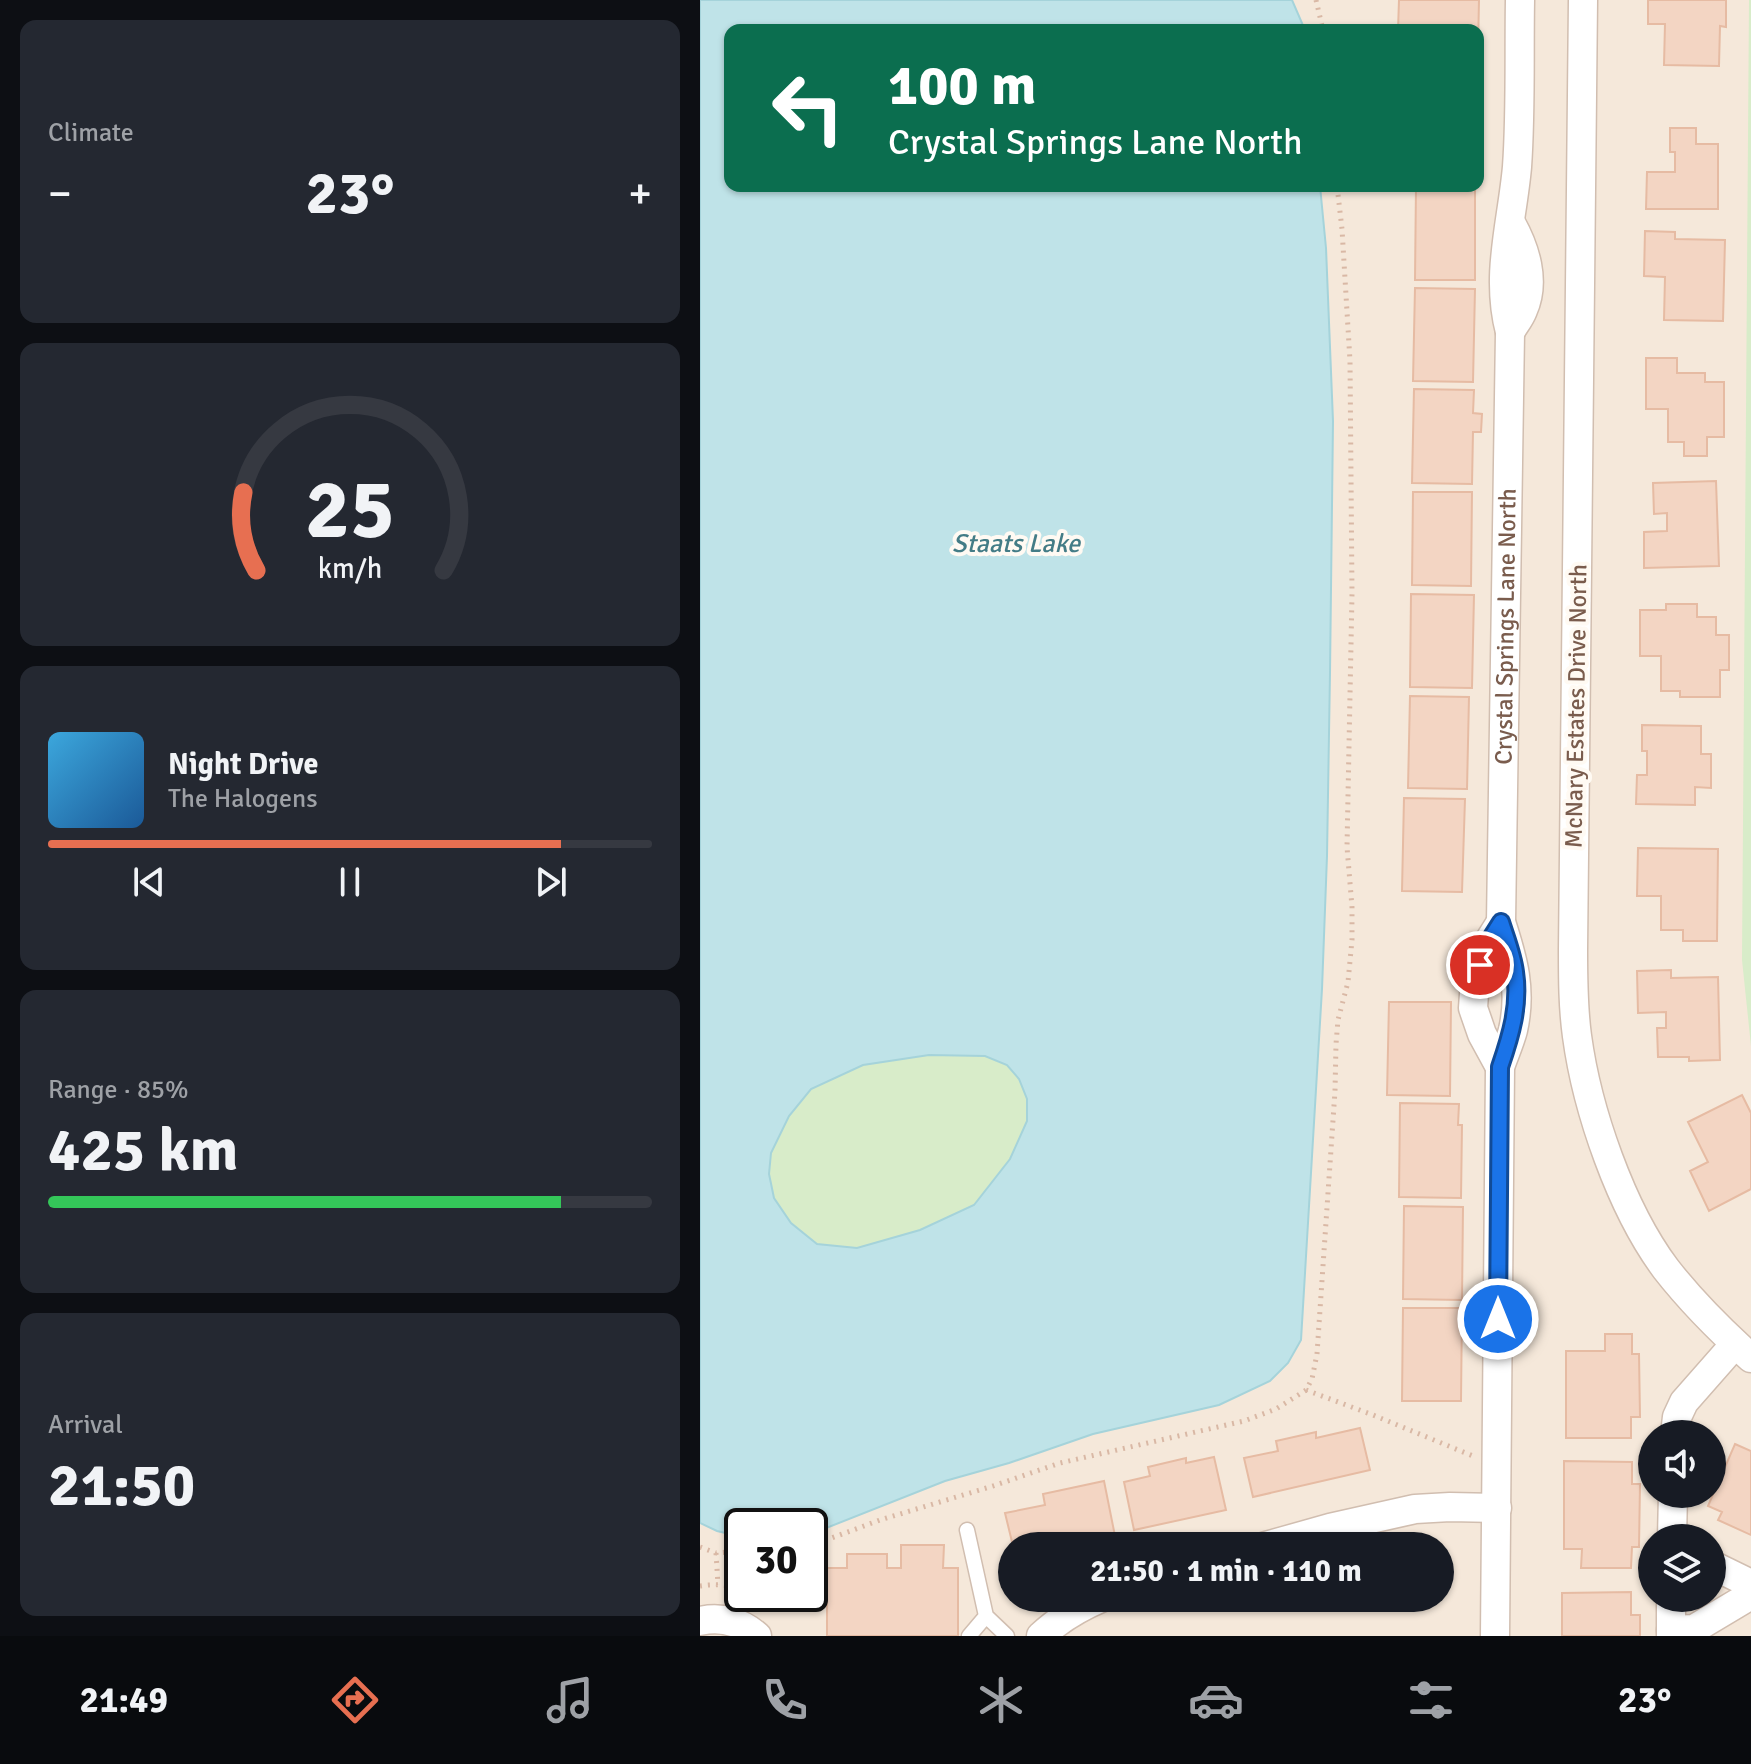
<!DOCTYPE html>
<html lang="en">
<head>
<meta charset="utf-8">
<style>
	:root { --surface:#171b24; --page:#242831; --text:#f1f3f6; --muted:#9ea1a6; --line:#363941; --accent:#e76f51 }
	body { margin:0; font-family:Signika,sans-serif; background:var(--page); color:var(--text); height:100vh; display:flex; flex-direction:column; font-size:30px; white-space:nowrap }
	* { box-sizing:border-box; margin:0 }
	p { font-size:26px; color:var(--muted) }
	.icon { flex:none; width:44px; height:44px; fill:none; stroke:currentColor; stroke-width:2; stroke-linecap:round; stroke-linejoin:round }
	.map { position:relative; flex:1; overflow:hidden }
	.details { display:flex; flex-direction:column; gap:20px; padding:20px; background:#0d0f14; width:700px }
	.details>* { flex:none }
	.banner { position:absolute; left:24px; top:24px; width:760px; height:168px; border-radius:16px; box-shadow:0 2px 6px #0004; background:#0b6e4f; color:#fff; overflow:hidden }
	.controls { position:absolute; left:938px; top:1420px; display:grid; gap:16px }
	.controls a { display:grid; place-items:center; width:88px; height:88px; border-radius:50%; background:var(--surface); box-shadow:0 2px 6px #0004; font-size:40px }
	.speed { position:absolute; left:24px; top:1508px; display:flex; gap:16px; font-size:40px; font-weight:700; text-align:center }
	.speed>* { display:grid; place-content:center; width:104px; height:104px; border-radius:50%; background:var(--surface); box-shadow:0 2px 6px #0004; line-height:1 }
	.speed .limit { border:4px solid #111; border-radius:12px; background:#fff; color:#111 }
	.pin { position:absolute; display:grid; place-items:center; width:68px; height:68px; color:#fff; margin:-34px; border:4px solid #fff; border-radius:50%; box-shadow:0 2px 8px #0007 }
	.me { position:absolute; width:88px; margin:-44px; rotate:0deg; stroke-linejoin:round; filter:drop-shadow(0 0 6px #0008) }
	.turn { display:flex; align-items:center; gap:28px; height:168px; padding:0 32px; font-size:36px }
	.turn .icon { width:104px; height:104px; stroke-width:2.5 }
	.turn b { display:block; font-size:56px; line-height:68px }
	.big { font-size:60px; font-weight:700; line-height:1.1 }
	.details .card { flex:1; display:flex; flex-direction:column; justify-content:center; gap:12px; min-width:0; padding:0 28px; border-radius:16px; background:var(--page) }
	.details .dial { align-items:center; gap:0 }
	.dial svg { height:208px; overflow:visible; fill:none; stroke:var(--line); stroke-width:7; stroke-linecap:round; text-anchor:middle }
	.dial text { fill:var(--text); stroke:none }
	.song { display:flex; align-items:center; gap:24px }
	.cover { width:96px; height:96px; border-radius:12px; background:linear-gradient(135deg,hsl(200 70% 55%),hsl(210 70% 35%)) }
	.played { height:8px; border-radius:4px; background:linear-gradient(90deg,var(--accent) 85%,var(--line) 85%) }
	.keys { display:flex; justify-content:space-around; direction:ltr }
	.heat { display:flex; justify-content:space-between; align-items:center; font-size:44px; direction:ltr }
	.charge { height:12px; border-radius:6px; background:linear-gradient(90deg,#34c759 85%,var(--line) 0) }
	.trip { position:absolute; left:298px; top:1532px; width:456px; height:80px; border-radius:40px; background:var(--surface); box-shadow:0 2px 6px #0004; font-weight:700; line-height:80px; text-align:center }
	.menu { display:flex; height:128px; justify-content:space-around; align-items:center; background:#090b0e; color:var(--muted) }
	.menu .icon { width:56px; height:56px }
	.menu .on { color:var(--accent) }
	.menu b { font-size:36px; color:var(--text) }
	main { display:flex; flex:1; min-height:0 }
	.map>svg:first-child { display:block }
	.residential { fill:#f5e8da; fill-rule:evenodd }
	.green { fill:#d8ecc9 }
	.water { fill:#bfe3e8; stroke:#a5d3da; stroke-width:2; fill-rule:evenodd }
	.building { fill:#f3d5c3; stroke:#e6bba3; stroke-width:2 }
	.lines { fill:none; stroke-linecap:round; stroke-linejoin:round }
	.service-casing { stroke:#d1beb0; stroke-width:17 }
	.minor-casing { stroke:#d1beb0; stroke-width:31 }
	.path { stroke:#d9b8a5; stroke-width:5; stroke-dasharray:2 6; stroke-linecap:butt }
	.service { stroke:#fff; stroke-width:14 }
	.minor { stroke:#fff; stroke-width:28 }
	.route-casing { stroke:#114b97; stroke-width:20 }
	.route { stroke:#1a73e8; stroke-width:14 }
	.labels { text-anchor:middle; dominant-baseline:central; stroke-width:8; stroke-linejoin:round; paint-order:stroke }
	.street-label { font-size:24px; fill:#7a5c4d; stroke:#fffaf3 }
	.water-label { font-size:26px; font-style:italic; fill:#437c86; stroke:#fffaf3 }
</style>
</head>
<body>
<main>
<section class="details">
<div class="card"><p>Climate</p>
<div class="heat"><a>−</a><b class="big">23°</b><a>+</a></div>
</div>
<div class="card dial"><svg viewBox="0 0 100 80">
<path d="M14 69A42 42 0 1 1 86 69"/>
<path d="M14 69A42 42 0 0 1 9 39" stroke="#e76f51"/>
<text x="50" y="56" font-size="32" font-weight="700">25</text>
<text x="50" y="72" font-size="11">km/h</text>
</svg></div>
<div class="card">
<div class="song"><i class="cover"></i><div><b>Night Drive</b><p>The Halogens</p></div></div>
<div class="played"></div>
<div class="keys"><svg class="icon" aria-label="previous" viewBox="0 0 24 24"><path d="M18 5L8 12l10 7zM5 5v14"/></svg><svg class="icon" aria-label="pause" viewBox="0 0 24 24"><path d="M8 5v14M16 5v14"/></svg><svg class="icon" aria-label="next" viewBox="0 0 24 24"><path d="M6 5l10 7-10 7zM19 5v14"/></svg></div>
</div>
<div class="card"><p>Range · 85%</p><b class="big">425 km</b><div class="charge"></div></div>
<div class="card"><p>Arrival</p><b class="big">21:50</b></div>
</section>
<div class="map">
<svg width="1051" height="1636" viewBox="0 0 1051 1636">
	<rect width="100%" height="100%" fill="#fdf6ec"/>
	<path class="residential" d="M0,0H1051V1636H0ZM30,30H778V186H30ZM952,1434H1012V1494H952ZM42,1526H110V1594H42ZM952,1538H1012V1598H952ZM312,1546H740V1598H312Z"/>
	<path class="green" d="M1049,0H1051V1046L1042,960Z
		M229,1055L285,1056L307,1065L319,1079L327,1099V1121L310,1159L274,1205L220,1230L157,1248L117,1244L91,1223L74,1198L69,1174L71,1153L89,1116L110,1089L163,1065Z"/>
	<path class="water" d="M0,0H592L605,30H30V186H620L626,248L633,421L630,673L627,856L622,989L601,1340L588,1363L570,1381L519,1405L393,1434L309,1463L245,1481L111,1534L110,1526H42V1537L17,1531L0,1523ZM229,1055L285,1056L307,1065L319,1079L327,1099V1121L310,1159L274,1205L220,1230L157,1248L117,1244L91,1223L74,1198L69,1174L71,1153L89,1116L111,1089L163,1065Z"/>
	<path class="building" d="M699,0H779L778,49V30H698Z
		M948,0H1026V27L1020,26L1019,66L964,65L965,24H948Z
		M778,99H780L782,155H778Z
		M970,128H996V144H1018V209H946L947,172H975V152H970Z
		M716,186L775,187V280H715Z
		M945,231L975,232V239L1025,240L1023,321L964,320L965,277L944,276Z
		M715,288L775,289L773,382L713,381Z
		M946,358H977V373H1005V382H1024V437H1007V456H984V442H968V409H946Z
		M714,389L774,390L773,413L782,414L781,432H773L772,484L712,483Z
		M1016,481L1019,566L944,568V532L967,531V513L954,514L953,483Z
		M713,492H772L771,586L712,585Z
		M711,594L774,595L772,688L710,687Z
		M966,604H997V617H1016V635H1029V670H1020V697H980V691H961V656H940V610H966Z
		M710,696L769,697L767,789L708,788Z
		M942,725L1001,726V754H1011V788L995,787V805L936,804L937,775H947V751H942Z
		M704,798L765,799L762,892L702,891Z
		M938,848L1018,849L1017,941H983V930H961V896H937Z
		M971,970V978L1018,977L1020,1060L989,1061V1057H958L957,1028H966V1012L938,1013L937,971Z
		M689,1002H751L750,1096L687,1095Z
		M1042,1095L1051,1113V1189L1009,1211L990,1171L1008,1162L988,1122Z
		M700,1103L759,1104L758,1125H762L761,1198L699,1197Z
		M704,1206L763,1207L762,1300L703,1299Z
		M703,1308H762L761,1401H702Z
		M905,1334H932V1354H939L940,1417H931V1438H866V1351H905Z
		M660,1428L670,1470L553,1497L544,1458L578,1451L576,1441L616,1432V1438Z
		M1035,1444L1051,1451V1535L1018,1520L1022,1512L1008,1506Z
		M514,1457L526,1510L434,1530L424,1482L450,1476L448,1467L486,1458V1463Z
		M864,1461L932,1462V1484H940L939,1547H932L931,1568H881L882,1549H864Z
		M404,1481L416,1541L394,1546H377V1543H374V1546H313L305,1513L345,1505L343,1494Z
		M201,1545H244L243,1568H258V1636H127V1568H147V1554H187V1568H201Z
		M931,1592V1615H940V1636H862V1593Z"/>
	<g class="lines">
		<defs>
			<path id="service" d="M267,1530L286,1616
				M269,1636L286,1616L307,1636"/>
			<g id="minor">
				<path d="M883,0L873,950C873,979 873,1007 877,1036C887,1110 921,1209 966,1269C991,1301 1021,1331 1051,1358"/>
				<path d="M810,332C814,325 820,318 823,310C836,281 825,248 811,223"/>
				<path d="M800,1067L782,1034L773,1008L775,980L784,949L801,922"/>
				<path d="M975,1434L977,1417L984,1402L1035,1344"/>
				<path d="M972,1538L973,1494"/>
				<path d="M566,1546L630,1528L715,1509L750,1507L797,1508"/>
				<path d="M1012,1565L1051,1584"/>
				<path d="M0,1621C21,1616 41,1622 57,1636"/>
				<path d="M971,1630L994,1629L1051,1595"/>
				<path d="M341,1636C358,1620 380,1607 401,1598"/>
				<path id="s1" d="M795,1636L800,1067C804,1055 810,1042 813,1030C822,990 813,959 801,922L810,332C795,275 812,223 817,167C821,112 819,55 820,0"/>
				<path d="M971,1636V1598"/>
			</g>
		</defs>
		<use href="#service" class="service-casing"/>
		<use href="#minor" class="minor-casing"/>
		<path class="path" d="M616,0L623,30
			M606,1390L673,1415L773,1456
			M110,1546L180,1520L293,1486L360,1463L544,1421L576,1409L606,1390L612,1379L617,1354L621,1295L635,1091L636,1044L638,1020L648,982L652,940V907L647,847L652,594L650,361L642,229L637,186
			M0,1547L16,1553L42,1551
			M16,1553L18,1585
			M0,1586C13,1584 30,1584 42,1590"/>
		<use href="#service" class="service"/>
		<use href="#minor" class="minor"/>
	</g>
	<g class="lines">
		<defs>
			<path id="route" d="M780,965L784,949L801,922C806,938 813,955 815,972C820,1005 811,1035 800,1067L798,1319"/>
		</defs>
		<use href="#route" class="route-casing"/>
		<use href="#route" class="route"/>
	</g>
	<g class="labels">
		<g class="street-label">
			<text stroke="none"><textPath href="#s1" startOffset="1014">Crystal Springs Lane North</textPath></text>
			<text transform="translate(876 706) rotate(-89)">McNary Estates Drive North</text>
		</g>
		<g class="water-label">
			<text x="316" y="544">Staats Lake</text>
		</g>
	</g>
</svg>
<div class="controls">
<a><svg class="icon" aria-label="sound" viewBox="0 0 24 24"><path d="M4 9h4l5-4v14l-5-4H4zM17 9q2 3 0 6"/></svg></a>
<a><svg class="icon" aria-label="layers" viewBox="0 0 24 24"><path d="M12 4l9 5-9 5-9-5zM3 14l9 5 9-5"/></svg></a>
</div>
<div class="speed"><div class="limit">30</div></div>
<div class="pin" style="left:780px;top:965px;background:#d93025"><svg class="icon" aria-label="arrive" viewBox="0 0 24 24"><path d="M6 21V4h12l-3 4 3 4H6"/></svg></div>
<svg class="me" style="left:798px;top:1319px" viewBox="-20 -20 40 40"><circle r="17" fill="#1a73e8" stroke="#fff" stroke-width="3"/><path d="M0-11L8 9 0 5-8 9z" fill="#fff"/></svg>
<div class="trip">21:50 · 1 min · 110 m</div>
<div class="banner">
<div class="turn"><svg class="icon" aria-label="left" viewBox="0 0 24 24"><path d="M17 20v-9H6M10 6l-5 5 5 5"/></svg><div><b>100 m</b>Crystal Springs Lane North</div></div>
</div>
</div>
</main>
<nav class="menu">
<b>21:49</b>
<svg class="icon on" aria-label="directions" viewBox="0 0 24 24"><path d="M12 3l9 9-9 9-9-9zM9 14v-3h6M13 9l2 2-2 2"/></svg>
<svg class="icon" aria-label="music" viewBox="0 0 24 24"><path d="M9 18V5l10-2v13"/><circle cx="6" cy="18" r="3"/><circle cx="16" cy="16" r="3"/></svg>
<svg class="icon" aria-label="phone" viewBox="0 0 24 24"><path d="M5 4h4l2 5-3 2q2 4 5 5l2-3 5 2v4C11 20 4 13 5 4z"/></svg>
<svg class="icon" aria-label="climate" viewBox="0 0 24 24"><path d="M12 3v18M4 7l16 10M4 17L20 7"/></svg>
<svg class="icon" aria-label="car" viewBox="0 0 24 24"><path d="M5 17H2v-5l4-1 3-4h7l3 4 3 1v5h-3M9 17h6M6 11h13"/><circle cx="7" cy="17" r="2"/><circle cx="17" cy="17" r="2"/></svg>
<svg class="icon" aria-label="filters" viewBox="0 0 24 24"><path d="M4 7h16M4 17h16"/><circle cx="9" cy="7" r="2"/><circle cx="15" cy="17" r="2"/></svg>
<b>23°</b>
</nav>
</body>
</html>
